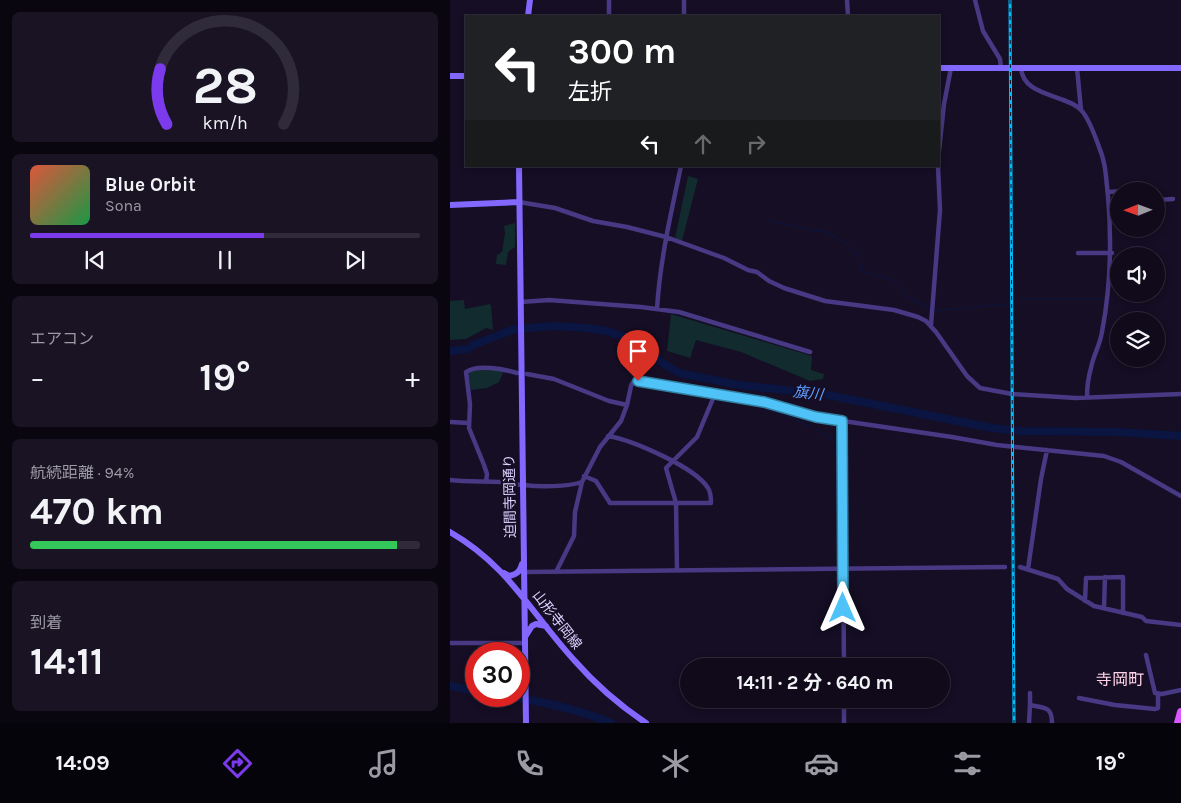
<!DOCTYPE html>
<html lang="ja">
<head>
<meta charset="utf-8">
<style>
	:root { --surface:#100a1b; --page:#191324; --text:#f1f3f6; --muted:#9c9aa3; --line:#302b3a; --accent:#7c3aed }
	body { margin:0; font-family:Karla,"Noto Sans JP",sans-serif; background:var(--page); color:var(--text); height:100vh; display:flex; flex-direction:column; font-size:19px; white-space:nowrap }
	* { box-sizing:border-box; margin:0 }
	p { font-size:16px; color:var(--muted) }
	.icon { flex:none; width:28px; height:28px; fill:none; stroke:currentColor; stroke-width:2; stroke-linecap:round; stroke-linejoin:round }
	.map { position:relative; flex:1; overflow:hidden }
	.drawer { display:flex; flex-direction:column; gap:12px; padding:12px; background:#09060f; width:450px }
	.drawer>* { flex:none }
	.hud { position:absolute; left:15px; top:15px; width:475px; height:152px; border-radius:0px; box-shadow:0 2px 8px #0003,0 0 0 1px var(--line); background:#202124; color:#fff; overflow:hidden }
	.needle { width:32px; rotate:269deg }
	.tools { position:absolute; left:660px; top:182px; display:grid; gap:10px }
	.tools a { display:grid; place-items:center; width:55px; height:55px; border-radius:50%; background:var(--surface); box-shadow:0 2px 8px #0003,0 0 0 1px var(--line); font-size:25px }
	.speed { position:absolute; left:15px; top:642px; display:flex; gap:10px; font-size:25px; font-weight:700; text-align:center }
	.speed>* { display:grid; place-content:center; width:65px; height:65px; border-radius:50%; background:var(--surface); box-shadow:0 2px 8px #0003,0 0 0 1px var(--line); line-height:1 }
	.speed .limit { border:8px solid #d22; background:#fff; color:#111 }
	.pin { position:absolute; display:grid; place-items:center; width:42px; height:42px; color:#fff; margin:-51px -21px; border-radius:50% 50% 50% 0; rotate:-45deg; box-shadow:0 0 5px #0007 }
	.pin .icon { rotate:45deg }
	.me { position:absolute; width:55px; margin:-28px; rotate:0deg; stroke-linejoin:round; filter:drop-shadow(0 0 4px #0008) }
	.turn { display:flex; align-items:center; gap:18px; height:105px; padding:0 20px; font-size:22px }
	.turn .icon { width:65px; height:65px; stroke-width:2.5 }
	.turn b { display:block; font-size:35px; line-height:42px }
	.lanes { display:flex; align-items:center; height:48px; padding:0 20px; background:#0003; justify-content:center; gap:25px; direction:ltr }
	.lanes .off { opacity:.35 }
	.big { font-size:38px; font-weight:700; line-height:1.1 }
	.drawer .card { flex:1; display:flex; flex-direction:column; justify-content:center; gap:8px; min-width:0; padding:0 18px; border-radius:8px; background:var(--page) }
	.drawer .dial { align-items:center; gap:0 }
	.dial svg { height:130px; overflow:visible; fill:none; stroke:var(--line); stroke-width:7; stroke-linecap:round; text-anchor:middle }
	.dial text { fill:var(--text); stroke:none }
	.song { display:flex; align-items:center; gap:15px }
	.cover { width:60px; height:60px; border-radius:8px; background:linear-gradient(135deg,hsl(10 70% 55%),hsl(140 70% 35%)) }
	.played { height:5px; border-radius:2px; background:linear-gradient(90deg,var(--accent) 60%,var(--line) 60%) }
	.keys { display:flex; justify-content:space-around; direction:ltr }
	.heat { display:flex; justify-content:space-between; align-items:center; font-size:28px; direction:ltr }
	.charge { height:8px; border-radius:4px; background:linear-gradient(90deg,#34c759 94%,var(--line) 0) }
	.trip { position:absolute; left:230px; top:658px; width:270px; height:50px; border-radius:25px; background:var(--surface); box-shadow:0 2px 8px #0003,0 0 0 1px var(--line); font-weight:700; line-height:50px; text-align:center }
	.menu { display:flex; height:80px; justify-content:space-around; align-items:center; background:#06040b; color:var(--muted) }
	.menu .icon { width:35px; height:35px }
	.menu .selected { color:var(--accent) }
	.menu b { font-size:22px; color:var(--text) }
	main { display:flex; flex:1; min-height:0 }
	.map>svg:first-child { display:block }
	.green { fill:#112b2e }
	.lines { fill:none; stroke-linecap:round; stroke-linejoin:round }
	.stream { stroke:#0a1542; stroke-width:1 }
	.river { stroke:#0a1542; stroke-width:8 }
	.street { stroke:#473983; stroke-width:4.5 }
	.secondary { stroke:#8368ff; stroke-width:6 }
	.primary { stroke:#da58ff; stroke-width:8 }
	.rail-casing { stroke:#00bdfc; stroke-width:3 }
	.rail { stroke:#150e24; stroke-width:1; stroke-dasharray:4; stroke-linecap:butt }
	.route-casing { stroke:#337fa1; stroke-width:12 }
	.route { stroke:#4fc3f7; stroke-width:9 }
	.labels { text-anchor:middle; dominant-baseline:central; stroke-width:5; stroke-linejoin:round; paint-order:stroke }
	.street-label { font-size:14px; fill:#ddd1ff; stroke:#150e24 }
	.water-label { font-size:15px; font-style:italic; fill:#5f9dff; stroke:#150e24 }
	.quarter-label { font-size:16px; fill:#ffd3e8; stroke:#150e24 }
</style>
</head>
<body>
<main>
<section class="drawer">
<div class="card dial"><svg viewBox="0 0 100 80">
<path d="M14 69A42 42 0 1 1 86 69"/>
<path d="M14 69A42 42 0 0 1 10 35" stroke="#7c3aed"/>
<text x="50" y="56" font-size="32" font-weight="700">28</text>
<text x="50" y="72" font-size="11">km/h</text>
</svg></div>
<div class="card">
<div class="song"><i class="cover"></i><div><b>Blue Orbit</b><p>Sona</p></div></div>
<div class="played"></div>
<div class="keys"><svg class="icon" aria-label="previous" viewBox="0 0 24 24"><path d="M18 5L8 12l10 7zM5 5v14"/></svg><svg class="icon" aria-label="pause" viewBox="0 0 24 24"><path d="M8 5v14M16 5v14"/></svg><svg class="icon" aria-label="next" viewBox="0 0 24 24"><path d="M6 5l10 7-10 7zM19 5v14"/></svg></div>
</div>
<div class="card"><p>エアコン</p>
<div class="heat"><a>−</a><b class="big">19°</b><a>+</a></div>
</div>
<div class="card"><p>航続距離 · 94%</p><b class="big">470 km</b><div class="charge"></div></div>
<div class="card"><p>到着</p><b class="big">14:11</b></div>
</section>
<div class="map">
<svg width="731" height="723" viewBox="0 0 731 723">
	<rect width="100%" height="100%" fill="#150e24"/>
	<path class="green" d="M238,176L248,179L232,241L225,238Z
		M65,223V247L58,252L56,265L46,264L47,255L52,252L55,233L54,226Z
		M14,300L15,309L40,304L41,306L43,330L36,328L16,339L0,340V301Z
		M221,314L362,356L361,370L374,374L373,379L360,381L291,352L246,340L240,358L217,351Z
		M23,369L51,370L53,373L49,382L37,388L21,390L18,374Z"/>
	<g class="lines">
		<path class="stream" d="M319,221L350,227L360,230L377,232L395,243L406,254L409,259L411,271L442,280L460,298L480,309
			M571,299H653
			M534,306L556,304
			M514,308L532,306
			M505,309L511,308
			M484,311L503,309
			M310,387L312,397
			M317,406L319,409L360,426
			M366,429L389,444V460"/>
		<path class="river" d="M0,351L18,349L23,345L65,329L104,326L138,328L156,331L182,339L214,364L229,373L289,385L373,394L542,428L570,431L667,432L731,436
			M0,686L26,691
			M58,696C93,702 127,709 161,723"/>
		<path class="street" d="M234,0V16
			M397,0L398,16
			M525,0L533,31L550,59L551,68
			M159,16V0
			M571,68C573,97 616,94 631,110C639,118 645,136 649,147C656,163 656,179 658,196C662,243 661,285 652,332C650,345 643,356 641,368C638,378 637,388 637,398
			M627,68L631,110
			M489,151L494,104L501,68
			M658,192L674,191
			M706,200L723,199
			M69,202L105,208L143,221L177,227L216,237L274,258L298,270L307,272L319,281L334,288L375,301L444,310L468,317L476,321L486,332L517,376L530,388L562,394L626,398L731,394
			M628,253H662
			M71,302L99,300L191,307L229,312L360,352
			M207,309C210,260 221,213 231,166
			M481,325L490,210L488,166
			M77,374L104,379L159,401L177,405
			M392,421L394,666
			M0,422L19,423
			M134,476L146,481L160,503H261C261,498 261,492 258,488C245,467 182,440 158,436
			M0,480C17,482 34,481 51,482C58,482 66,485 74,485C89,487 118,487 132,482
			M36,482L37,474L34,465L19,428L20,404L16,372C27,364 54,369 67,373
			M570,567L608,579L617,589L644,606L692,617L696,621L731,625
			M578,569L591,479L597,450
			M227,570L226,503L216,468L247,437L265,394
			M74,572L555,567
			M106,572L124,536L125,512L132,482L150,447L171,421L177,405L181,386L183,382L188,381L314,402L366,417L502,437L547,445L654,456L671,462L731,496
			M635,601L636,578L673,577V613
			M654,608L655,577
			M0,643H75
			M696,655L705,693L712,694L731,690
			M629,698L665,705L705,709L708,708V695
			M394,699V723
			M580,705V693
			M579,723L580,705C594,708 602,706 602,723"/>
		<path class="secondary" d="M78,16L80,0
			M489,68H731
			M0,76H16
			M69,166L76,723
			M0,205L69,202
			M0,532C58,565 81,613 124,660C145,684 169,705 196,723
			M54,573L59,576C67,574 70,572 72,564
			M75,637L82,626L86,624L96,626"/>
		<path class="primary" d="M728,723L731,712"/>
		<defs>
			<path id="rail" d="M560,0L564,723"/>
		</defs>
		<use href="#rail" class="rail-casing"/>
		<use href="#rail" class="rail"/>
	</g>
	<g class="lines">
		<defs>
			<path id="route" d="M188,381L314,402L366,417L392,421L393,608"/>
		</defs>
		<use href="#route" class="route-casing"/>
		<use href="#route" class="route"/>
	</g>
	<g class="labels">
		<g class="street-label">
			<text transform="translate(60 496) rotate(-91)">迫間寺岡通り</text>
			<text transform="translate(107 620) rotate(52)">山形寺岡線</text>
		</g>
		<g class="water-label">
			<text transform="translate(358 393) rotate(7)">旗川</text>
		</g>
		<g class="quarter-label">
			<text x="670" y="679">寺岡町</text>
		</g>
	</g>
</svg>
<div class="tools">
<a><svg class="needle" viewBox="-14 -14 28 28"><path d="M0-13l5 13h-10z" fill="#e53935"/><path d="M0 13l5-13h-10z" fill="#9c9aa3"/></svg></a>
<a><svg class="icon" aria-label="sound" viewBox="0 0 24 24"><path d="M4 9h4l5-4v14l-5-4H4zM17 9q2 3 0 6"/></svg></a>
<a><svg class="icon" aria-label="layers" viewBox="0 0 24 24"><path d="M12 4l9 5-9 5-9-5zM3 14l9 5 9-5"/></svg></a>
</div>
<div class="speed"><div class="limit">30</div></div>
<div class="pin" style="left:188px;top:381px;background:#d93025"><svg class="icon" aria-label="arrive" viewBox="0 0 24 24"><path d="M6 21V4h12l-3 4 3 4H6"/></svg></div>
<svg class="me" style="left:393px;top:608px" viewBox="-20 -20 40 40"><path d="M0-17L14 15 0 8-14 15z" fill="#4fc3f7" stroke="#fff" stroke-width="4"/></svg>
<div class="trip">14:11 · 2 分 · 640 m</div>
<div class="hud">
<div class="turn"><svg class="icon" aria-label="left" viewBox="0 0 24 24"><path d="M17 20v-9H6M10 6l-5 5 5 5"/></svg><div><b>300 m</b>左折</div></div>
<div class="lanes"><svg class="icon" aria-label="left" viewBox="0 0 24 24"><path d="M17 20v-9H6M10 6l-5 5 5 5"/></svg><svg class="icon off" aria-label="ahead" viewBox="0 0 24 24"><path d="M12 20V5M6 11l6-6 6 6"/></svg><svg class="icon off" aria-label="right" viewBox="0 0 24 24"><path d="M7 20v-9h11M14 6l5 5-5 5"/></svg></div>
</div>
</div>
</main>
<nav class="menu">
<b>14:09</b>
<svg class="icon selected" aria-label="directions" viewBox="0 0 24 24"><path d="M12 3l9 9-9 9-9-9zM9 14v-3h6M13 9l2 2-2 2"/></svg>
<svg class="icon" aria-label="music" viewBox="0 0 24 24"><path d="M9 18V5l10-2v13"/><circle cx="6" cy="18" r="3"/><circle cx="16" cy="16" r="3"/></svg>
<svg class="icon" aria-label="phone" viewBox="0 0 24 24"><path d="M5 4h4l2 5-3 2q2 4 5 5l2-3 5 2v4C11 20 4 13 5 4z"/></svg>
<svg class="icon" aria-label="climate" viewBox="0 0 24 24"><path d="M12 3v18M4 7l16 10M4 17L20 7"/></svg>
<svg class="icon" aria-label="car" viewBox="0 0 24 24"><path d="M5 17H2v-5l4-1 3-4h7l3 4 3 1v5h-3M9 17h6M6 11h13"/><circle cx="7" cy="17" r="2"/><circle cx="17" cy="17" r="2"/></svg>
<svg class="icon" aria-label="filters" viewBox="0 0 24 24"><path d="M4 7h16M4 17h16"/><circle cx="9" cy="7" r="2"/><circle cx="15" cy="17" r="2"/></svg>
<b>19°</b>
</nav>
</body>
</html>
